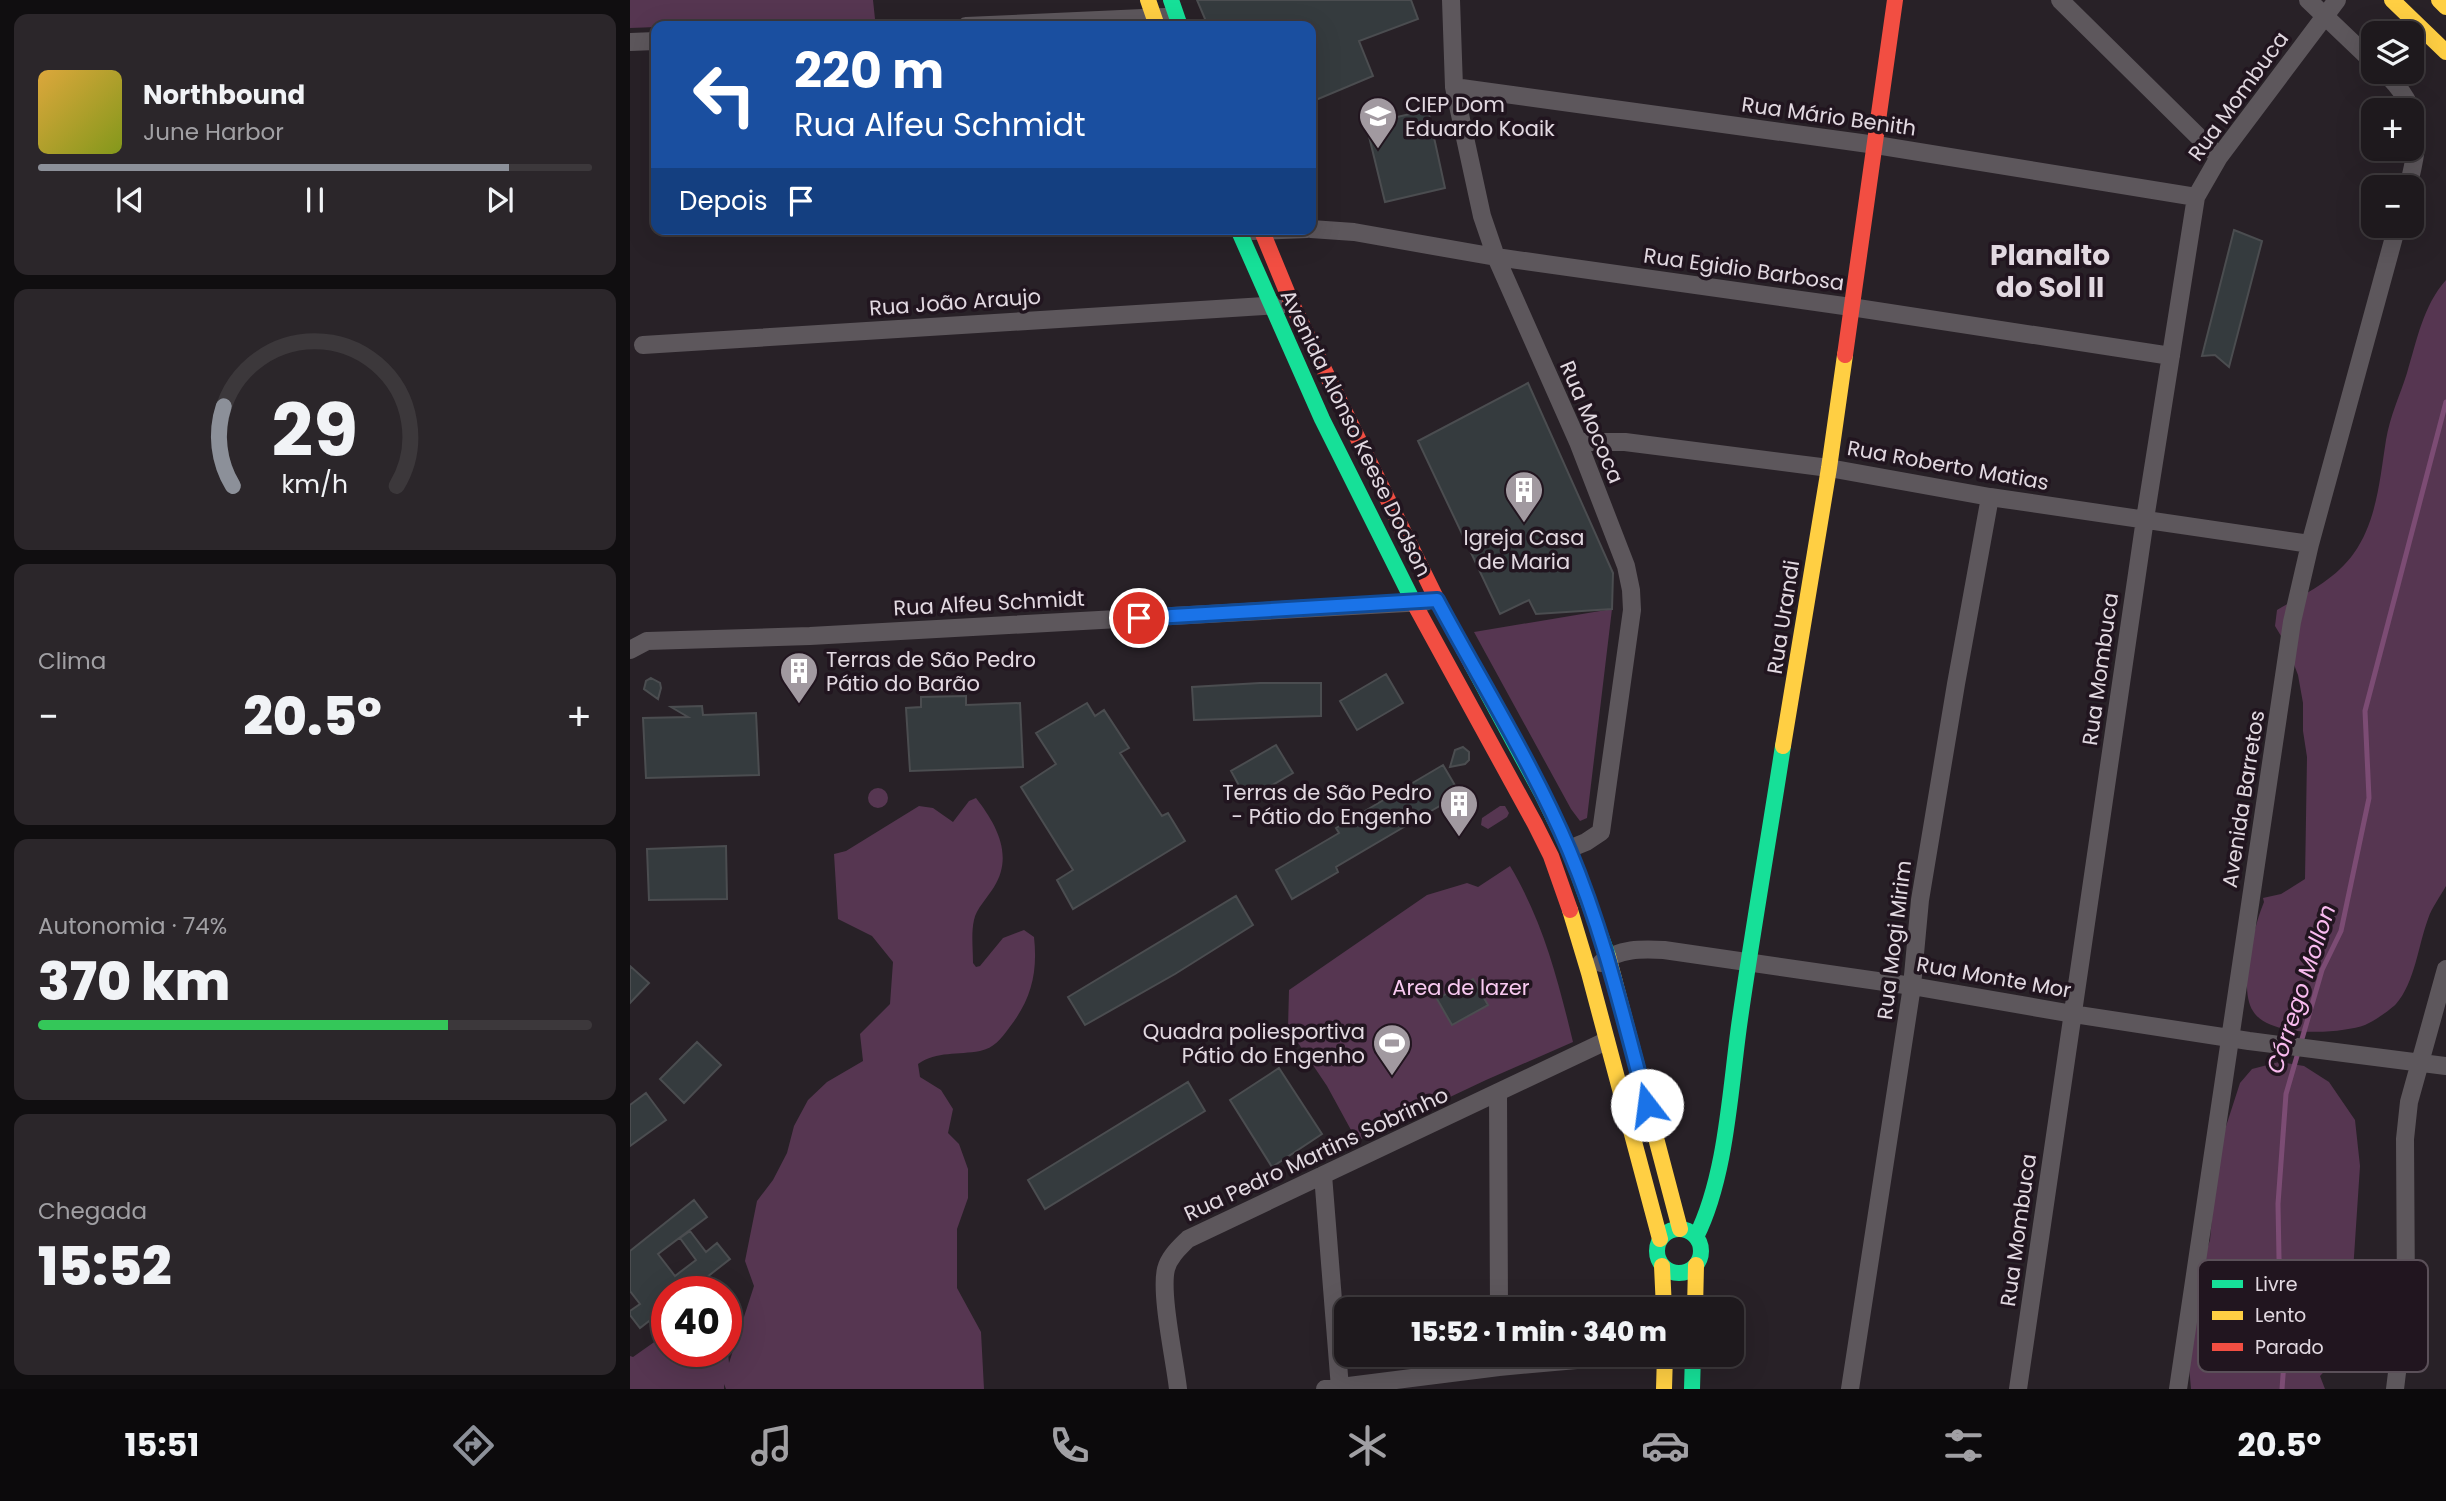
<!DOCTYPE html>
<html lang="pt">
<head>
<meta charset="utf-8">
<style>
	:root { --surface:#1e191d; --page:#2b262a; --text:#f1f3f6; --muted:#a1a0a4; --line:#3c383b; --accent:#8c9099 }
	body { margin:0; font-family:Poppins,sans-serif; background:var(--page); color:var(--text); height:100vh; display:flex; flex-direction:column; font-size:26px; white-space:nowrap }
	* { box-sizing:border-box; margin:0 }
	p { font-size:23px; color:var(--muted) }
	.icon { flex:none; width:38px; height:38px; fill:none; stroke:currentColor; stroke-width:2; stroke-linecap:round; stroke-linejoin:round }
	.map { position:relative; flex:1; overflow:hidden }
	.panel { display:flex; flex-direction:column; gap:14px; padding:14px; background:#100e10; width:630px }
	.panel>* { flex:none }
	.top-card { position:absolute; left:21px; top:21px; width:665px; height:214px; border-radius:14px; box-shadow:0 7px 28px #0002,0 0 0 2px var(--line); background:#1a4fa0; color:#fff; overflow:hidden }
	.tools { position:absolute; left:1731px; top:21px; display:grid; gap:14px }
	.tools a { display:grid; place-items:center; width:63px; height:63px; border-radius:14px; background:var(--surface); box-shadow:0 7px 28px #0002,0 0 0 2px var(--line); font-size:35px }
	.speed { position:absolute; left:21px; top:1276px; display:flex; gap:14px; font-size:35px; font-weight:700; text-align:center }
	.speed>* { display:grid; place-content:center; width:91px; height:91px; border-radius:50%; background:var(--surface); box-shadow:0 7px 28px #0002,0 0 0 2px var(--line); line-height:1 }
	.speed .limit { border:10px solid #d22; background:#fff; color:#111 }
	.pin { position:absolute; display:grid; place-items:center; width:60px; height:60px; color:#fff; margin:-30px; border:4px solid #fff; border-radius:50%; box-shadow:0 2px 7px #0007 }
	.me { position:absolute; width:77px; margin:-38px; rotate:345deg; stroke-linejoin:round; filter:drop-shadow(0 0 5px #0008) }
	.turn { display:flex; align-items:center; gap:24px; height:147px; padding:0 28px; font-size:32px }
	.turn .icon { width:91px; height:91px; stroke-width:2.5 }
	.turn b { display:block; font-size:49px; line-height:60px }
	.then { display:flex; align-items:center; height:66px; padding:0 28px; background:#0003; gap:14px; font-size:26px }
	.big { font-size:52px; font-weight:800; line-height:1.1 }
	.panel .tile { flex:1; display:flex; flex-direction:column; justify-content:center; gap:10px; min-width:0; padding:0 24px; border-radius:14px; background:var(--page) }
	.panel .dial { align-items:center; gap:0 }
	.dial svg { height:182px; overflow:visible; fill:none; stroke:var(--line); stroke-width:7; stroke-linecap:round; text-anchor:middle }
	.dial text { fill:var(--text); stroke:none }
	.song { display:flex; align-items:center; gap:21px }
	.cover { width:84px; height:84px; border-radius:10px; background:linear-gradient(135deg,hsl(40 70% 55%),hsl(70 70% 35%)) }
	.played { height:7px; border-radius:4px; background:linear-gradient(90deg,var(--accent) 85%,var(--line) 85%) }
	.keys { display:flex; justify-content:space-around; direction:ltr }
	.heat { display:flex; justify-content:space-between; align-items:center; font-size:38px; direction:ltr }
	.charge { height:10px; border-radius:5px; background:linear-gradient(90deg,#34c759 74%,var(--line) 0) }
	.trip { position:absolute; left:704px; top:1297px; width:410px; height:70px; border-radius:14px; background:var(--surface); box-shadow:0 7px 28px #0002,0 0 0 2px var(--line); font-weight:800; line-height:70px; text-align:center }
	.tabs { display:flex; height:112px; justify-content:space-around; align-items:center; background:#0c0a0c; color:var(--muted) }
	.tabs .icon { width:49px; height:49px }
	.tabs .selected { color:var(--accent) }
	.tabs b { font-size:32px; color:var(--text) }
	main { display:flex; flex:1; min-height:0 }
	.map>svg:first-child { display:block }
	.green { fill:#563651 }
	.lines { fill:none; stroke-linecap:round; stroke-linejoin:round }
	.stream { stroke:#7c4c74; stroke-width:5 }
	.building { fill:#353b3e; stroke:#4b4d50; stroke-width:2 }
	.street { stroke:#5d575c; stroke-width:18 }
	.fast { stroke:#16e098; stroke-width:16 }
	.slow { stroke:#ffcf43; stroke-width:16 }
	.jam { stroke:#f24e42; stroke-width:16 }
	.route-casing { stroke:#114b97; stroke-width:18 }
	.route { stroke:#1a73e8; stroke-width:12 }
	.labels { text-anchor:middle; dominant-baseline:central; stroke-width:7; stroke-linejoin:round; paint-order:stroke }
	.street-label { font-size:21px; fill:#e2d9e1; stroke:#21151f }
	.poi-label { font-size:21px; fill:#e2d9e1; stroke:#21151f; text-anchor:start }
	.park-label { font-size:21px; fill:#f9caf1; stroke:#21151f }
	.water-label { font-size:23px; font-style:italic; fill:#f9bbef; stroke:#21151f }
	.district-label { font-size:28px; font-weight:bold; fill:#e2d9e1; stroke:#21151f }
	.key { fill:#21151f; stroke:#5b5059; stroke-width:2 }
	.key-label { font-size:19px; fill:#e2d9e1 }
</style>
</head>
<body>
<main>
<section class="panel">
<div class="tile">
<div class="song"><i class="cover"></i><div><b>Northbound</b><p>June Harbor</p></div></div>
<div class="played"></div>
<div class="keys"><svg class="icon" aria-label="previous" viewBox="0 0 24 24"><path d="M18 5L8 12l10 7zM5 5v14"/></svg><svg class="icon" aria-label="pause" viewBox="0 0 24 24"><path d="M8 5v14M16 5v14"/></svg><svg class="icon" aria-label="next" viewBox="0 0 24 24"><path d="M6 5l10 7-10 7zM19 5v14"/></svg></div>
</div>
<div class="tile dial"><svg viewBox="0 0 100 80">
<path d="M14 69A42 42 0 1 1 86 69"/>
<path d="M14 69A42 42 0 0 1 10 34" stroke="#8c9099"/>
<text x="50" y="56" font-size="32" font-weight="700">29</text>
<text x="50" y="72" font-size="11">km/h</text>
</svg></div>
<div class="tile"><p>Clima</p>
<div class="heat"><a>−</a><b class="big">20.5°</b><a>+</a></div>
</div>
<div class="tile"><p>Autonomia · 74%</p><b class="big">370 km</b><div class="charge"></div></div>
<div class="tile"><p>Chegada</p><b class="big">15:52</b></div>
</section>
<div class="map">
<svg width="1816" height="1389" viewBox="0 0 1816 1389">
	<rect width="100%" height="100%" fill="#282127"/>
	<path class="green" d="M0,0H243L245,19L0,28Z
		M1816,280V886C1810,897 1802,907 1798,919C1788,946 1785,982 1766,1004C1759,1011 1744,1021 1735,1025C1710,1034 1639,1038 1623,1011C1608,988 1624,926 1634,902L1633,898L1651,894L1675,879L1677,757L1673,731V703L1668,675L1657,646L1645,626L1647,610C1675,594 1705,580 1724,553C1747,521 1750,477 1756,440C1760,416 1770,395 1777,373C1787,340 1793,306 1816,280Z
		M982,609L957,818L950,821L941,809L844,632Z
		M172,653L174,684L166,685L164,654Z
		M238 798a10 10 0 1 1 20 0a10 10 0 1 1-20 0Z
		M346,798C366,824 384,855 364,887C358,897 346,909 344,920C341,933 343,949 343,963L346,967L350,966L373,938L394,930L404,937C408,973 401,1000 379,1028C371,1039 364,1048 350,1051C328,1055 307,1051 288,1064L290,1077L311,1090L323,1109L318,1133L329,1144L338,1169V1198L327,1229V1288L351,1332L354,1389H96L94,1384V1389H0V1356L3,1357L37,1333V1351H96V1333L99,1363L124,1286L115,1261L127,1201L143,1180L157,1153L164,1126L178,1100L197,1082L233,1061L230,1034L260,1004L263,962L242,936L208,919L204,854L216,851L289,806L303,808L323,822L339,801Z
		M870,806H875L879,813L877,817L858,829L851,825L852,818Z
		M880,866C913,921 928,980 943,1042L856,1080L727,1141L697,1086L658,1028L659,990L797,895L837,883L848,887Z
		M1649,1062L1674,1066L1699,1082L1725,1120L1730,1166L1719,1332L1710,1355L1690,1376L1695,1389H1561L1559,1366L1566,1282L1580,1240L1588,1151L1610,1083L1622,1069Z"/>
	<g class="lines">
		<path class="stream" d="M1652,1389L1657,1322L1649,1258L1648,1204L1656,1094L1692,970L1711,931L1739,798L1735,711L1816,402"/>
	</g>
	<path class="building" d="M567,0H781L788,19L729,41L743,76L681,102V26H578Z
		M798,110L815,188L755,202L736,124Z
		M1604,230L1632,241L1599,367L1585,355L1572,356Z
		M898,383L983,573L982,609L906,614L899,600L870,614L788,441Z
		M756,674L773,703L727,730L710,701Z
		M21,678L30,683L31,688L28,699L14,689L16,681Z
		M630,683H691V716L564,720L562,687Z
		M336,696V705L390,703L393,767L280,771L276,708L291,707V697Z
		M457,703L465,716L474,710L499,748L490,753L532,816L538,813L555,841L443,909L427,880L443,870L391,787L426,764L406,733Z
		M72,706L73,715L126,713L129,775L16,778L13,718L58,717L41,707Z
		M646,745L663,773L617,800L601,771Z
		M833,747L839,752V760L835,764L820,767L825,750Z
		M813,765L830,794L706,867L708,872L662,899L646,870L709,833L706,828Z
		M96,846L97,899L19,900L17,849Z
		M606,896L623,925L545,974L455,1025L438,997Z
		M0,966L19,983L0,1003Z
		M843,979L858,1005L822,1025L807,999Z
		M67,1042L91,1065L54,1103L30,1079Z
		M649,1068L692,1134L642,1167L600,1100Z
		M558,1082L575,1111L415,1209L398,1180Z
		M16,1093L36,1120L0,1146V1105Z
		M64,1200L77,1217L28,1254L45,1276L66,1260L50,1238L60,1231L76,1252L87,1243L100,1259L58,1292H37V1307L10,1328L0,1315V1311L10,1304L0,1291V1251Z"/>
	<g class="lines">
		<path class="street" d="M821,0L824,87L852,216L866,257L948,442L996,566L1001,590L1002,610L971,832L956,842L939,849
			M1430,0L1589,157
			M1678,0L1743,62
			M336,26L535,17
			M0,42L26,41
			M1754,72C1793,109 1791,137 1778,187
			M824,87L1246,145L1566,197
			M681,229L724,232L866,257L1221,307L1541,356
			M623,231L677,229
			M13,345L651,305
			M948,442H995L1199,468L1360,497L1680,544
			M0,650L17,641L180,636L795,602
			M971,963C989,948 1012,949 1034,950L1282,986L1443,1014L1619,1041L1816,1066
			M868,1093L869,1309
			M693,1175L710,1388
			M548,1389C545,1361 530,1294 536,1269C539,1257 549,1248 558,1239L976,1041
			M695,1389L869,1367L1014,1354
			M1220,1389L1282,986L1290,900L1326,684L1360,497
			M1388,1389L1515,519L1566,197L1589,157L1707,0
			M1548,1389L1662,622L1680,544L1767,226
			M1765,1389L1776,1299L1775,1139L1779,1102L1816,969"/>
		<path class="fast" d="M541,0L550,26
			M608,229L692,419L785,605
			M842,665L912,794L939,849L978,956
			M1027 1251a22 22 0 1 1 44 0a22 22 0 1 1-44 0Z
			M1066,1237C1097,1175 1100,1088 1110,1019C1123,928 1139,837 1153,746
			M1062,1389L1063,1354"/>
		<path class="slow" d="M518,0L527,26
			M1762,0L1816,52
			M1809,0L1816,7
			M1153,746L1199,468L1215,355
			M940,910L959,973L1030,1239
			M978,956L1050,1229
			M1032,1266L1034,1309
			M1065,1309L1066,1265
			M1034,1389L1035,1354"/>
		<path class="jam" d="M631,229L662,304L807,600L842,665
			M1215,355L1265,0
			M785,605L905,824L921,856L940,910"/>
	</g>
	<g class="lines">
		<defs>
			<path id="route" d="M509,618L807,600C851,682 903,765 939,850C974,933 994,1020 1017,1105"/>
		</defs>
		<use href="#route" class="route-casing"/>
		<use href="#route" class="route"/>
	</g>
	<defs>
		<symbol id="school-pin" viewBox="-11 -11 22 30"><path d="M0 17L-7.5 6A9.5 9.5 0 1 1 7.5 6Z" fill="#a199a0" stroke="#21151f"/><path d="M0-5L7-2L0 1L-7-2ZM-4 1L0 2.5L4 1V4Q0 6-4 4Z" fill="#fff"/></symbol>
		<symbol id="building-pin" viewBox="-11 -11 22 30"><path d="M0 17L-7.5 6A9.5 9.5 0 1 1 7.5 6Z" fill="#a199a0" stroke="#21151f"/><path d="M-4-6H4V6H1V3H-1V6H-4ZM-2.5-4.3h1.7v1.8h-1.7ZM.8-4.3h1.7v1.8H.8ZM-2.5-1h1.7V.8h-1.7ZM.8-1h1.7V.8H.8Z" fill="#fff"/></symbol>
		<symbol id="stadium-pin" viewBox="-11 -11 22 30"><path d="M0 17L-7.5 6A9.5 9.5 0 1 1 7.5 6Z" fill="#a199a0" stroke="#21151f"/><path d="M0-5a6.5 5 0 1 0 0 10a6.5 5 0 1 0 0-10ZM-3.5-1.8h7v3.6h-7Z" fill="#fff"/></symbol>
	</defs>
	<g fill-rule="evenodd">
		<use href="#school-pin" x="726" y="94" width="44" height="60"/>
		<use href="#building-pin" x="872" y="468" width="44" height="60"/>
		<use href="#building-pin" x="147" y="649" width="44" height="60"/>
		<use href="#building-pin" x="807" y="782" width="44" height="60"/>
		<use href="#stadium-pin" x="740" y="1021" width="44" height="60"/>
	</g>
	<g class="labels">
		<g class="street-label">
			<text transform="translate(1608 96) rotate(-54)">Rua Mombuca</text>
			<text transform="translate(1199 116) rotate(8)">Rua Mário Benith</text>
			<text transform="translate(1114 269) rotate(8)">Rua Egidio Barbosa</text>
			<text transform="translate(325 302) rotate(-4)">Rua João Araujo</text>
			<text transform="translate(962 422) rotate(67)">Rua Mococa</text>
			<text transform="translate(726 433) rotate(64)">Avenida Alonso Keese Dodson</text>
			<text transform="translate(1318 465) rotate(10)">Rua Roberto Matias</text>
			<text transform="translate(359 603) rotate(-3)">Rua Alfeu Schmidt</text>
			<text transform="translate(1153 617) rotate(-81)">Rua Urandi</text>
			<text transform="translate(1470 669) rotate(-82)">Rua Mombuca</text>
			<text transform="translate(1613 799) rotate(-81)">Avenida Barretos</text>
			<text transform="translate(1264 940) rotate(-83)">Rua Mogi Mirim</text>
			<text transform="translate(1364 977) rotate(10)">Rua Monte Mor</text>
			<text transform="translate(686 1154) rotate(-25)">Rua Pedro Martins Sobrinho</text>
			<text transform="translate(1388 1230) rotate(-82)">Rua Mombuca</text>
		</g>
		<g class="poi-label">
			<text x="775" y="104">CIEP Dom<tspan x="775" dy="24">Eduardo Koaik</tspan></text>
			<text x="894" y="537" text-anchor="middle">Igreja Casa<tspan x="894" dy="24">de Maria</tspan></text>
			<text x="196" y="659">Terras de São Pedro<tspan x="196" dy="24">Pátio do Barão</tspan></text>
			<text x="802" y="792" text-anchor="end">Terras de São Pedro<tspan x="802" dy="24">- Pátio do Engenho</tspan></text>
			<text x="735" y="1031" text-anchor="end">Quadra poliesportiva<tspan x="735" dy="24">Pátio do Engenho</tspan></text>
		</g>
		<g class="park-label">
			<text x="831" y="987">Area de lazer</text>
		</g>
		<g class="water-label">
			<text transform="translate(1671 989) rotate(-72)">Córrego Mollon</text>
		</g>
		<g class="district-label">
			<text x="1420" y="255">Planalto<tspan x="1420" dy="32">do Sol II</tspan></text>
		</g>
	</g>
	<rect x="1568" y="1260" width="230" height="112" rx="10" class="key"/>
	<rect x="1582" y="1280" width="31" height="8" fill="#16e098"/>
	<rect x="1582" y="1311" width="31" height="9" fill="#ffcf43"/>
	<rect x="1582" y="1343" width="31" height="8" fill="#f24e42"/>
	<g class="key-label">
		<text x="1625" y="1291">Livre</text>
		<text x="1625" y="1322">Lento</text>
		<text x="1625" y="1354">Parado</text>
	</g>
</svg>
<div class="tools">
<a><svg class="icon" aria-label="layers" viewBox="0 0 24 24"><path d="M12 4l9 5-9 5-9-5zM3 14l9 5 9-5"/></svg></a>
<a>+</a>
<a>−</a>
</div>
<div class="speed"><div class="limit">40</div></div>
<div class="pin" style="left:509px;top:618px;background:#d93025"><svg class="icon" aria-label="arrive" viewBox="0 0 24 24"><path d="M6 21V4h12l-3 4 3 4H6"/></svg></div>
<svg class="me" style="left:1017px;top:1105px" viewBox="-20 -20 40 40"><circle r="19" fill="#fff"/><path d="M0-13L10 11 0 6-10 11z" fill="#1a73e8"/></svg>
<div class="trip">15:52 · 1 min · 340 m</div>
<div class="top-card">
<div class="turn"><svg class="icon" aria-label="left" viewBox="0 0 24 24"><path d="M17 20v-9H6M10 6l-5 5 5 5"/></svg><div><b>220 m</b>Rua Alfeu Schmidt</div></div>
<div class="then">Depois<svg class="icon" aria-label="arrive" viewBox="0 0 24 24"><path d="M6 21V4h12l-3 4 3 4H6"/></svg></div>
</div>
</div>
</main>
<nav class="tabs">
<b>15:51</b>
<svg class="icon selected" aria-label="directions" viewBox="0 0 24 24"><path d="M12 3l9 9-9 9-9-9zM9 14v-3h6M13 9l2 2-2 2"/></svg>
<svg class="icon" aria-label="music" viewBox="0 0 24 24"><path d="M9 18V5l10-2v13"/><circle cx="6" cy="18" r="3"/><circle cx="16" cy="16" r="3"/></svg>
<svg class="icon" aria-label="phone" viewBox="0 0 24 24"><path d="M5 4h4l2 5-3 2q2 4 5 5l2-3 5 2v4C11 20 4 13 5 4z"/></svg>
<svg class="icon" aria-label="climate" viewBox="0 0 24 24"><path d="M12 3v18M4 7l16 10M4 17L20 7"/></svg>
<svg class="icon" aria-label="car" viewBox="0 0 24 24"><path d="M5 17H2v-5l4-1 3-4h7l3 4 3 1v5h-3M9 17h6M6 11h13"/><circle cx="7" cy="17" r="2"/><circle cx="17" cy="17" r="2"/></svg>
<svg class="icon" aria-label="filters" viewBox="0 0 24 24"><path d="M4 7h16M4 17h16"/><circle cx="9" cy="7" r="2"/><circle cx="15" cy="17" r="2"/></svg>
<b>20.5°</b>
</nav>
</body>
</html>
